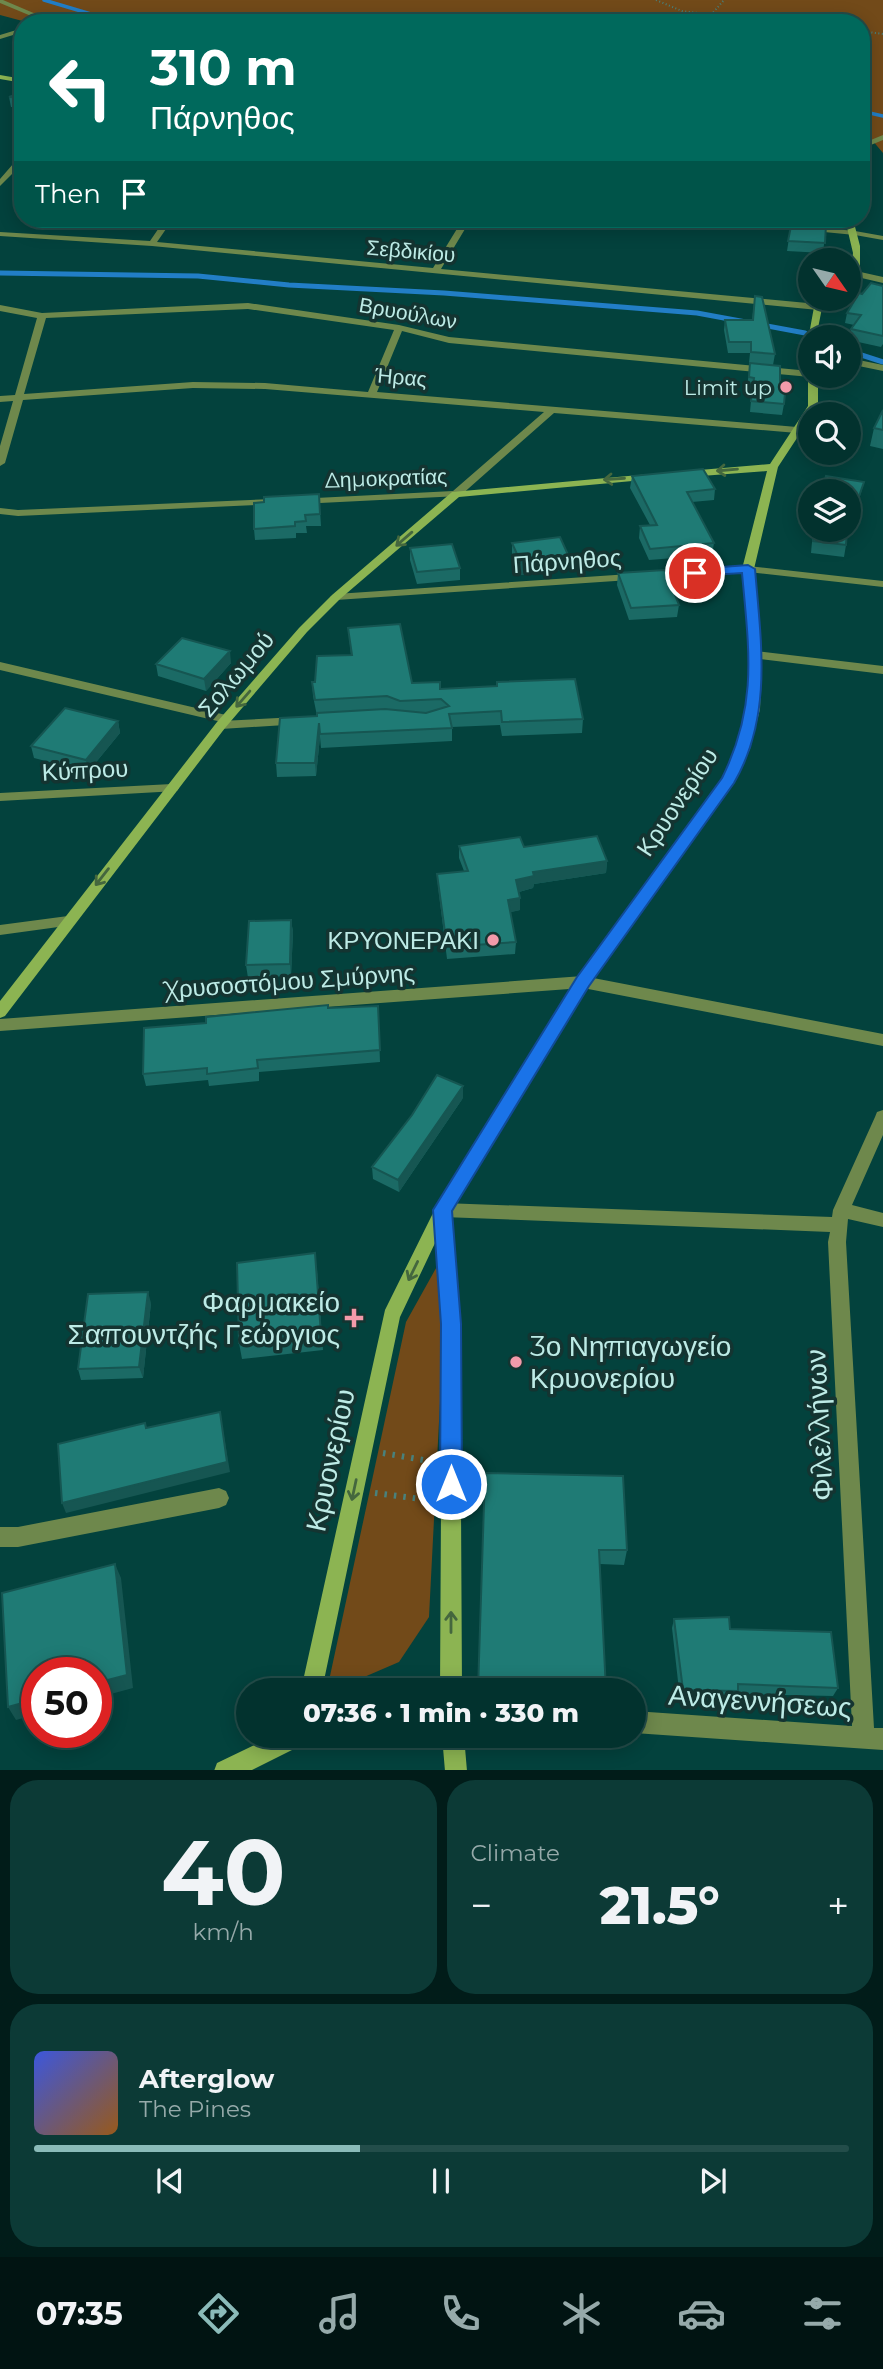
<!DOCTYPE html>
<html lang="en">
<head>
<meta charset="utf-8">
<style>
	:root { --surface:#02322e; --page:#0c3a36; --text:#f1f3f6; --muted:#96aaaa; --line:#234d4a; --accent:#8bbbb9 }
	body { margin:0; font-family:Montserrat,sans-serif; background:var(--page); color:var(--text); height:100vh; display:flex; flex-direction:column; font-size:26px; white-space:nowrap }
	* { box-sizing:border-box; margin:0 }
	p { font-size:23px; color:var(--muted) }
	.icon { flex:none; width:38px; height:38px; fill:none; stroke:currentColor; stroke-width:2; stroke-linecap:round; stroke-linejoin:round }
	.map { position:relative; height:1770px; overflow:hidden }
	.sheet { display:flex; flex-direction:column; gap:10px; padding:10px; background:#011c19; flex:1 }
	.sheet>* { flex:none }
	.hud { position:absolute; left:14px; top:14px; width:856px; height:214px; border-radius:28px; box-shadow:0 4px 18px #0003,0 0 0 2px var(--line); background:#00695c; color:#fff; overflow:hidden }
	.needle { width:46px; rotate:124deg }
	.tools { position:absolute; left:798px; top:248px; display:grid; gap:14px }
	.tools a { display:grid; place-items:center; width:63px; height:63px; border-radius:50%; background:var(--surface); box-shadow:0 4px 18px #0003,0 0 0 2px var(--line); font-size:35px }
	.speed { position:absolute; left:21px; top:1657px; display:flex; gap:14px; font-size:35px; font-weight:700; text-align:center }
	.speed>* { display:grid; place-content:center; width:91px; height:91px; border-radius:50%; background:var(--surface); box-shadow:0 4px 18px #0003,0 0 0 2px var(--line); line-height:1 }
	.speed .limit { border:10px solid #d22; background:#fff; color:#111 }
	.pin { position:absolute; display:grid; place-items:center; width:60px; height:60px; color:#fff; margin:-30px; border:4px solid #fff; border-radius:50%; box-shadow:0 2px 7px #0007 }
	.me { position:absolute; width:77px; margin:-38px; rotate:0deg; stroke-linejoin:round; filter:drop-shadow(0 0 5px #0008) }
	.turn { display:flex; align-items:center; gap:24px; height:147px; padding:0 21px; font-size:32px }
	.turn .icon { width:91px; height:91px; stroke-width:2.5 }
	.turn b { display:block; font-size:49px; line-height:60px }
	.then { display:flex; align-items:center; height:66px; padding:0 21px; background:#0003; gap:14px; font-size:26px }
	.big { font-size:52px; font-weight:800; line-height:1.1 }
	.sheet .widget { flex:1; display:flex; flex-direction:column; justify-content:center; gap:10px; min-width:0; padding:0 24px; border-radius:28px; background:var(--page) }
	.sheet .dial { align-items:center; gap:0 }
	.dial b { font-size:91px; line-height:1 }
	.song { display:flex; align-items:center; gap:21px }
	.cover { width:84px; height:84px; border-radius:10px; background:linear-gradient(135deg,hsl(230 70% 55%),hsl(30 70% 35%)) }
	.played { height:7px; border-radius:4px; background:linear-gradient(90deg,var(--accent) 40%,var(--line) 40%) }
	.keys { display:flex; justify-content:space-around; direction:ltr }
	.heat { display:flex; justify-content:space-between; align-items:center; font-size:38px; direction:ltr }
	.sheet .tiles { flex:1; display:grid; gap:10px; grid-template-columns:1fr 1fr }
	.widget:last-child { grid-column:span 2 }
	.trip { position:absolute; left:236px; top:1678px; width:410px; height:70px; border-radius:35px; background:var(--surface); box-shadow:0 4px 18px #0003,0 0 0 2px var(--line); font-weight:800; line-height:70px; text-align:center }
	.tabs { display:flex; height:112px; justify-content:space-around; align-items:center; background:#011412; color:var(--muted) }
	.tabs .icon { width:49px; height:49px }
	.tabs .active { color:var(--accent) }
	.tabs b { font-size:32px; color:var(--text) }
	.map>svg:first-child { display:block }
	.green { fill:#724a19 }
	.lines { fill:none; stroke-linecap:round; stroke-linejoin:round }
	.stream-far1 { stroke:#227ec6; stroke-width:3.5 }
	.stream { stroke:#227ec6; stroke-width:5 }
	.path-far1 { stroke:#49817c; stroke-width:2; stroke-dasharray:1 2.5; stroke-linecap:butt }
	.path { stroke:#49817c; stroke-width:6; stroke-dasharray:2.5 7; stroke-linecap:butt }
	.lane { fill:#6e884c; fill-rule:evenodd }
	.street { fill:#6e884c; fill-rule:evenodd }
	.secondary { fill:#8cb452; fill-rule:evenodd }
	.wall { fill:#1b6a65 }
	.shaded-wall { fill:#165652 }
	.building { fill:#1f7b75; stroke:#165652; stroke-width:2 }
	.oneway { stroke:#44673e }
	.route { fill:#1a73e8; stroke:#114b97; stroke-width:2 }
	.poi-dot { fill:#f39aaa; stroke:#143431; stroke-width:2.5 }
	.labels { text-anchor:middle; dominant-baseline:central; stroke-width:7; stroke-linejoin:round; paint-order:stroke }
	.far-street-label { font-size:21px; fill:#bdebe6; stroke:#143431 }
	.far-poi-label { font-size:21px; fill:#bdebe6; stroke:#143431; text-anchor:end }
	.street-label { font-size:24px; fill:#bdebe6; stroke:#143431 }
	.poi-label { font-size:24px; fill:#bdebe6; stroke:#143431; text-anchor:end }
	.near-poi-label { font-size:28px; fill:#bdebe6; stroke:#143431; text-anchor:end }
	.near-street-label { font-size:28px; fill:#bdebe6; stroke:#143431 }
</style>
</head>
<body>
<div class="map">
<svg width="883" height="1771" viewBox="0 0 883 1771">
	<rect width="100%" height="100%" fill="#03423d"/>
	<path class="green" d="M0,0H883V153L861,127V23H30L0,15Z
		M440,1261L444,1324L429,1617L399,1662L334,1690H327L406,1322Z"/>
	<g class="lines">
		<path class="stream-far1" d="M44,0L121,23
			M861,111L883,116"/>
		<path class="stream" d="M0,273L198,276L289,285L444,293L697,313L805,333
			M849,351L883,362"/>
		<path class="path-far1" d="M656,0L682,11L777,23
			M711,15L724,0
			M861,31L883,34"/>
		<path class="path" d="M383,1453L429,1461
			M375,1493L429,1500"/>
		<path class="lane" d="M297,717L303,721L301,724L221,729L215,725L221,721Z
			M219,1488L226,1491L229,1498L226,1505L219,1508L18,1547H0V1527H18Z"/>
		<path class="street" d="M0,0H3L57,23H48L0,3Z
			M23,28V32L0,39V35Z
			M883,135V140L861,149V144Z
			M20,156H23V163L0,186V179Z
			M165,219H173L157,242L433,268L463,219H471L441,269L818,304L822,307L818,310L152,246L0,236V232L150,241Z
			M705,219H731L855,231L883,236V240L855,235L709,221Z
			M856,271L883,277V283L853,276V272Z
			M248,303L399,325L449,337L810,371V376H812L810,377L449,343L402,331L377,392L797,427L802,430L797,433L554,413L460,496L300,504L295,501L296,499L453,491L544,412L265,389L193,388L23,400L5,463L0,466V446L13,401L0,402V396L15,395L37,318L0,311V305L42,313ZM248,309L394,330L368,392L265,383L193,382L24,394L46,318Z
			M849,358L883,365V371L849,364Z
			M273,499L278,502L277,504L18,516L0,514V508L18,510Z
			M748,566L883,581V587L748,572L336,600L330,597L336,594Z
			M756,651L883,666V674L752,658L750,655Z
			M0,662L226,715L232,719L226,723L0,670Z
			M172,784L177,785L179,788L177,791L0,801V793Z
			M68,916L73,917L75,921L73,925L0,935V925Z
			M583,976L883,1034V1046L583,988L0,1031V1019Z
			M883,1110V1135L852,1205L883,1213V1227L848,1219L846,1242L874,1728H883V1750L634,1733V1711L852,1726L828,1242L830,1232L443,1217L437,1215L435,1210L437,1205L443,1203L832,1217L833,1210L875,1117L877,1112Z"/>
		<path class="secondary" d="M0,75L23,79V83L0,79Z
			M845,219H853L860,246V274L849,284L853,253Z
			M822,299H832L822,308L816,338L808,340L814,307Z
			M810,374V376H818V406L778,467L754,569L762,655L760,709L750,749L734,782L588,986L451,1212L460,1324L462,1690H440L442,1324L436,1241L400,1317L322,1690H301L385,1310L437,1205L578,978L723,778L738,749L748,709L750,655L742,569L767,471L688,477L683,474L688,471L770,464L808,406V376Z
			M650,474L655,477L654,479L459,497L340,599L307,632L225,728L5,1016L0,1018V1001L217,722L299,628L332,595L452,492Z
			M273,1736H307L304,1744L250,1771H214L217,1763Z
			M442,1736H464L467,1771H445Z"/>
	</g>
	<path class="wall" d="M23,92V107H11L9,97Z
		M792,219H827L823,253L787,251Z
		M883,286V344L881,347L849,340L851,329L854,325L845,323L847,313L862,294Z
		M755,296L775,354L773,365L749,363L750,353H728L724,330L725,320H752Z
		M750,363L780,381L784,404L782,415L750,412L752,389L747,388Z
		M883,410V449L870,446L874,428Z
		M632,476L715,489L714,500L692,502L714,543L712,555L649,560L639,538L640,526L650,525L630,488Z
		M319,494L321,526H306L307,533H296V538L255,540L254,529L264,502Z
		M810,517V530H848L847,535L846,545L844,557L811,553L813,531L807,530Z
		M512,543L569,557L568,569L521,575L512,554Z
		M410,548L460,568V580L417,584L410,560Z
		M618,573L679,605L677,617L629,620L617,585Z
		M348,628L412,683L440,689L496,686L497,682L583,719L582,733L502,736L500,725L452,727V741L321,748L320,737L316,776L277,777L276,763L317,716L313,696L312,682H315L351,655Z
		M231,663L206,691L158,676L156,664Z
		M118,721L120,733L88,772L34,758L31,746Z
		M459,846L524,847L607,861L606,873L534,884L533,888L519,892L520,898V910L510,912L516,942L515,954L447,959L438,886L437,874L464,871L459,858Z
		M291,920L293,932L291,976L248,978L246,965Z
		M378,1006L380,1062L259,1072V1081L209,1086L208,1080L146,1086L143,1074L206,1023L328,1008Z
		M463,1098L399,1192L373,1179L372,1167Z
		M317,1270L323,1350L242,1359L239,1343Z
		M151,1303L143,1378L81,1380L78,1369Z
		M485,1473L627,1550L624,1565L600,1564Z
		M674,1619L730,1629L838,1688L833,1696L737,1694L735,1700L680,1699L672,1628Z"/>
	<path class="shaded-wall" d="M864,482L861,493L849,529V525Z
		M569,557L568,569L521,575V563Z
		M230,651L231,663L206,691L204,679Z
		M118,721L120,733L88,772L86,760Z
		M319,723L320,737L316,776L315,763Z
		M607,861L606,873L534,884L533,888L515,893L516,880L533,872Z
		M520,898V910L508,913V900Z
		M291,920L293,932L291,976L290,964Z
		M463,1086V1098L399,1192L398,1180Z
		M148,1292L151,1303L143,1378L139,1367Z
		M220,1412L230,1472L66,1513L62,1503Z
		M115,1564L121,1578L133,1688L96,1698V1683Z
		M37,1699V1714L16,1720L8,1707Z"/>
	<path class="building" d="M23,92V98L9,97Z
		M792,221L826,225L825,243L788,241Z
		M871,283L883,286V336L851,329L861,315L847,313L859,293L862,294Z
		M755,296L762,297L775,354L751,352V342H729L725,320H753Z
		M750,363L780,366V381L786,382L784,404L751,401L754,378L749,377Z
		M883,410V430L874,428Z
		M703,469L715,489L687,492L714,543L650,549L640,526L657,525L632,476Z
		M826,476L864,482L849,525V492H822Z
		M319,494L320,514L305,515L306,521L295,522V526L254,529V503L264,502V497Z
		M814,530H847L846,545L813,541Z
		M560,537L569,557L521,563L512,543Z
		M452,544L460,568L417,572L410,548Z
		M665,570L679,605L631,608L618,573Z
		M400,624L412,683L440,682V689L497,686V682L575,679L583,719L502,722L501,711L449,714L452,728L320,734L319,723L315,763H276L280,718L317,716V713L385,709L426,713L449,706L441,699L400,701L387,696L315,700L312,682H315L317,656L352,655L348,628Z
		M182,638L230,651L204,679L156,664Z
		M65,708L118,721L86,760L31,746Z
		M597,836L607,861L533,872L534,876L516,880L520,898L508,900L516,942L447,947L437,874L468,871L459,846L520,837L524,847Z
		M291,920L290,964L246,965L249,921Z
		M328,1005V1008L378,1006L380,1050L257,1060L258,1068L207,1074V1068L143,1074L144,1028L206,1023V1017Z
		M437,1075L463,1086L398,1180L372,1167L412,1115Z
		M315,1253L321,1334L239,1343L237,1263Z
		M148,1292L139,1367L78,1369L88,1294Z
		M220,1412L227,1462L62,1503L58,1444L145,1423L146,1428Z
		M485,1473L623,1476L627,1550H599L606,1690H478Z
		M115,1564L127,1675L96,1683V1673H37V1699L8,1707L2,1593Z
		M729,1617L730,1629L831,1632L838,1688L738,1684V1691L683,1690L674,1619Z"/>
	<defs><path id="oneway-shaft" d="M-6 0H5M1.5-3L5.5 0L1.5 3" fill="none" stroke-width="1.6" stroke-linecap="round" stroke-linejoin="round" transform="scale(1.75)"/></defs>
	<g class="oneway">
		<use href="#oneway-shaft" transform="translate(727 470) rotate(175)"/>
		<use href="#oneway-shaft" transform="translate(614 479) rotate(176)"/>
		<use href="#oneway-shaft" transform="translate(404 539) rotate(139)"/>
		<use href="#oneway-shaft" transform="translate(243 699) rotate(131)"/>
		<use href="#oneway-shaft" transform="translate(102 877) rotate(128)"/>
		<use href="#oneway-shaft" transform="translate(413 1271) rotate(116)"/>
		<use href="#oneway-shaft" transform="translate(354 1490) rotate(102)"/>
		<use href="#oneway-shaft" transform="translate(451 1622) rotate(-90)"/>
	</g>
	<path class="route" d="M748,565L755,569C761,642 773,716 734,783L589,986L452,1211L461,1324L462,1484L459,1492L451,1495L443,1492L440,1484L441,1324L433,1210L577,977L722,778C758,705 749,651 742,573L695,576L689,573L695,569Z"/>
	<g class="poi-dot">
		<circle cx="786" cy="387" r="7"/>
		<circle cx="493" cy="940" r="7"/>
		<path d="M350.5 1307.5h7v7h7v7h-7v7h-7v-7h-7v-7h7z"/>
		<circle cx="516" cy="1362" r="7"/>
	</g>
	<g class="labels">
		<g class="far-street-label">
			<text transform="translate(411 251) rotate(5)">Σεβδικίου</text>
			<text transform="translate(408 313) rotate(10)">Βρυούλων</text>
			<text transform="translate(401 377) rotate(5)">Ήρας</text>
			<text transform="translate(386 478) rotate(-2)">Δημοκρατίας</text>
		</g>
		<g class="far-poi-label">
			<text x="772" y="387">Limit up</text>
		</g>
		<g class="street-label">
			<text transform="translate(567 561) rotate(-4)">Πάρνηθος</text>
			<text transform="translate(236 674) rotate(-50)">Σολωμού</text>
			<text transform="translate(85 770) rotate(-3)">Κύπρου</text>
			<text transform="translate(677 802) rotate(-56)">Κρυονερίου</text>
			<text transform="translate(290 981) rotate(-4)">Χρυσοστόμου Σμύρνης</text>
		</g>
		<g class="poi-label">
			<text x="479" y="940">ΚΡΥΟΝΕΡΑΚΙ</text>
		</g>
		<g class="near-poi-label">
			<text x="340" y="1302">Φαρμακείο<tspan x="340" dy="32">Σαπουντζής Γεώργιος</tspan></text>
			<text x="530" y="1346" text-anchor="start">3ο Νηπιαγωγείο<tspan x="530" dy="32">Κρυονερίου</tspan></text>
		</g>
		<g class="near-street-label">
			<text transform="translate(819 1425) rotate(-93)">Φιλελλήνων</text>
			<text transform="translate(330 1460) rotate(-78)">Κρυονερίου</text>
			<text transform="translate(760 1701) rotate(4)">Αναγεννήσεως</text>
		</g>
	</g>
</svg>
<div class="tools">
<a><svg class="needle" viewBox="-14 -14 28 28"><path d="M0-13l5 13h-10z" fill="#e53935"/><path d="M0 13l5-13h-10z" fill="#96aaaa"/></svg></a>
<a><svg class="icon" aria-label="sound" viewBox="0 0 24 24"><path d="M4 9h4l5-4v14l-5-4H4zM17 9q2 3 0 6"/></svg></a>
<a><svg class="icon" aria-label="search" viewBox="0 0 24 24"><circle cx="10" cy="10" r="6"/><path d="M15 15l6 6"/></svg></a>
<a><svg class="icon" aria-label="layers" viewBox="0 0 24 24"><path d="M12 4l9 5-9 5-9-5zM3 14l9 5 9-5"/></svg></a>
</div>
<div class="speed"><div class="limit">50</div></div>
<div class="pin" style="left:695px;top:573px;background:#d93025"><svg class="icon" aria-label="arrive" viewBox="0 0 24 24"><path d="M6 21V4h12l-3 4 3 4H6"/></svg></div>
<svg class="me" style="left:451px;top:1484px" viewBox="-20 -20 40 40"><circle r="17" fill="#1a73e8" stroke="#fff" stroke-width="3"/><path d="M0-11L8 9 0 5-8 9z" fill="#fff"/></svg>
<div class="trip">07:36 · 1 min · 330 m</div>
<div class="hud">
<div class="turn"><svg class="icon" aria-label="left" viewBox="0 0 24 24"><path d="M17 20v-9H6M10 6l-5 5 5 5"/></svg><div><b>310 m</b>Πάρνηθος</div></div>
<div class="then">Then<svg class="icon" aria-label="arrive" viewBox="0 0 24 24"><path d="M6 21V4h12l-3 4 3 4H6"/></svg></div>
</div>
</div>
<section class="sheet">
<div class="tiles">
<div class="widget dial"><b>40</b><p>km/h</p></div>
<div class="widget"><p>Climate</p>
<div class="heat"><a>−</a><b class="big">21.5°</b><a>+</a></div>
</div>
<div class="widget">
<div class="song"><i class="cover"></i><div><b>Afterglow</b><p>The Pines</p></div></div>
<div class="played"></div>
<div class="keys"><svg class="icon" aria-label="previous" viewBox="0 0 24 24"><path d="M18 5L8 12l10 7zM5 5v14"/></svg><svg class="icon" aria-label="pause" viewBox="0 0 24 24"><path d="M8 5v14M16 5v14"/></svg><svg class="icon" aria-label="next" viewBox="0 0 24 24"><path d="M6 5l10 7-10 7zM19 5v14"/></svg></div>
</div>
</div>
</section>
<nav class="tabs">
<b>07:35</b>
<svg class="icon active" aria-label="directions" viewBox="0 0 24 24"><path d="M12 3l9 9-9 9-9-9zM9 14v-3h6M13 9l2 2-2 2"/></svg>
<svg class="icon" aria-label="music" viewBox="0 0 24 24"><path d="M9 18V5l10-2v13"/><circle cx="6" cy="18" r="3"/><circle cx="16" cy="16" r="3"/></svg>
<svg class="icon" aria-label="phone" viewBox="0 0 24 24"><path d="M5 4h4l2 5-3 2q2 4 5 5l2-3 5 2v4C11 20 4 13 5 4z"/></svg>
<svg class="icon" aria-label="climate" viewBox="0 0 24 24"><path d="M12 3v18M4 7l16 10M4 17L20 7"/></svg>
<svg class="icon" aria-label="car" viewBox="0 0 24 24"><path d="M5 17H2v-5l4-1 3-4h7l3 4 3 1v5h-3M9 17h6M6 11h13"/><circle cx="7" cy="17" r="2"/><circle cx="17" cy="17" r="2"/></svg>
<svg class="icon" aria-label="filters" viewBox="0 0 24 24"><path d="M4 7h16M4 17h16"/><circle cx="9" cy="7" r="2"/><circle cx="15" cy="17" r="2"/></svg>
</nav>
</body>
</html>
